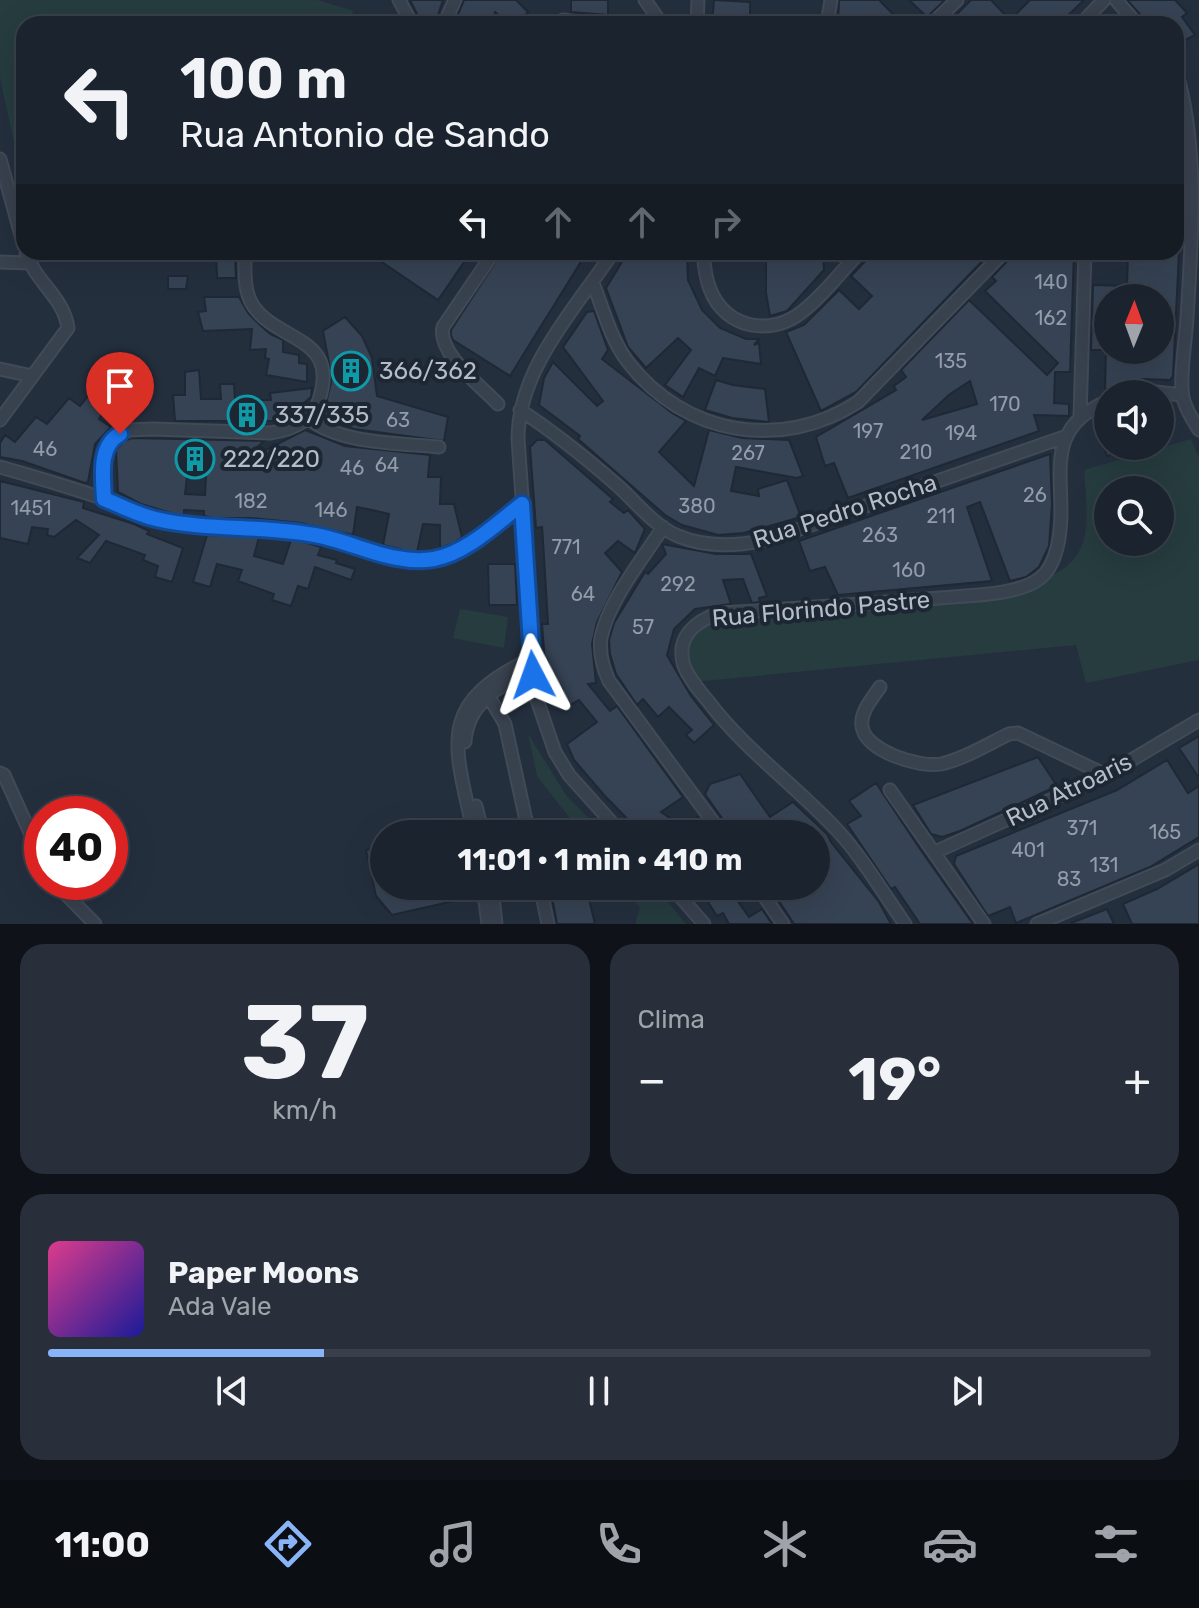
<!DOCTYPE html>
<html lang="pt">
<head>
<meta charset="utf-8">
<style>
	:root { --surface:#1b232e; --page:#282f3a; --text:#f1f3f6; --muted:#a0a4aa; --line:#39404a; --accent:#8ab4f8 }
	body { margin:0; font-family:Rubik,sans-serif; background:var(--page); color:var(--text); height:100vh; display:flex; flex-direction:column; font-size:30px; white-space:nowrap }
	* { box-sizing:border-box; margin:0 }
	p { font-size:26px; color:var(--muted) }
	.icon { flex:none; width:44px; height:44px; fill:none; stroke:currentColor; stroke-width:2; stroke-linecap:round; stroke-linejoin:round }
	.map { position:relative; height:924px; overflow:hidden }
	.panel { display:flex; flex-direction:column; gap:20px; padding:20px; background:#0f1319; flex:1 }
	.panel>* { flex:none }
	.hud { position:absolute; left:16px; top:16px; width:1168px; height:244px; border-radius:24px; box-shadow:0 8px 32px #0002,0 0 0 2px var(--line); background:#1b232e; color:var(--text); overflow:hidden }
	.needle { width:52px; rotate:1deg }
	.tools { position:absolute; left:1094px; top:284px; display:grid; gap:16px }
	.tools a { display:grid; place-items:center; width:80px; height:80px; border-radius:50%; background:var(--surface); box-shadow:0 8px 32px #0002,0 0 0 2px var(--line); font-size:40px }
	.speed { position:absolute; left:24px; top:796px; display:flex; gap:16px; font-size:40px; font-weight:700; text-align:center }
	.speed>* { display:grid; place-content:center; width:104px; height:104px; border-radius:50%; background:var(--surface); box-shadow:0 8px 32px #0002,0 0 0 2px var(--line); line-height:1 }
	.speed .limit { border:12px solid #d22; background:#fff; color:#111 }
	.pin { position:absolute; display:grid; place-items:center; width:68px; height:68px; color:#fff; margin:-82px -34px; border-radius:50% 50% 50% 0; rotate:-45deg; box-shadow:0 0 8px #0007 }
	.pin .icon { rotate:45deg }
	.me { position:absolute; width:88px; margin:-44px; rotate:356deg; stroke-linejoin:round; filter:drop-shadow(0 0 6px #0008) }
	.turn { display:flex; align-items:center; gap:28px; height:168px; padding:0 32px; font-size:36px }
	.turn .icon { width:104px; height:104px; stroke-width:2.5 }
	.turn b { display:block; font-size:56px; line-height:68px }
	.lanes { display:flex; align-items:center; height:76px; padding:0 32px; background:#0003; justify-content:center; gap:40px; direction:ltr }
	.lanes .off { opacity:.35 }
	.big { font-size:60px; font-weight:700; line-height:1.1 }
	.panel .widget { flex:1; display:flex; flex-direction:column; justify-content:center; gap:12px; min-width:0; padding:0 28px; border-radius:24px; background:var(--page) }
	.panel .dial { align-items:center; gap:0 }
	.dial b { font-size:104px; line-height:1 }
	.song { display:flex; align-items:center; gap:24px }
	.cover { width:96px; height:96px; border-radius:12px; background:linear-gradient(135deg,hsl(330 70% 55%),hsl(240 70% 35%)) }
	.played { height:8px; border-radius:4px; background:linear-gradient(90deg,var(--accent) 25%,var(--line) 25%) }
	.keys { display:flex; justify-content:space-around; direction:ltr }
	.heat { display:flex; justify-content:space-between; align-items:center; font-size:44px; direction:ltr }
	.panel .tiles { flex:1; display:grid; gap:20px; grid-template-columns:1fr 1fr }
	.widget:last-child { grid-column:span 2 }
	.trip { position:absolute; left:370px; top:820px; width:460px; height:80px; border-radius:40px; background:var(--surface); box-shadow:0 8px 32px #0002,0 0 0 2px var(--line); font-weight:700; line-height:80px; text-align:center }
	.tab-bar { display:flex; height:128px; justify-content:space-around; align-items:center; background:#0b0e12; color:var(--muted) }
	.tab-bar .icon { width:56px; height:56px }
	.tab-bar .current { color:var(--accent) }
	.tab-bar b { font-size:36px; color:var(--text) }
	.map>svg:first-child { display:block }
	.green { fill:#263c3f; fill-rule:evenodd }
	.building { fill:#364354; stroke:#1f2835; stroke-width:2; fill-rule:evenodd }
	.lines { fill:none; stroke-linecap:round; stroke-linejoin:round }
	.minor-casing { stroke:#414a57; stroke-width:15 }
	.minor { stroke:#38414e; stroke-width:11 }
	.route-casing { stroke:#114b97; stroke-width:20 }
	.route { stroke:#1a73e8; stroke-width:14 }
	.labels { text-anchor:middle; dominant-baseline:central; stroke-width:8; stroke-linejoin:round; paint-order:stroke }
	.number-label { font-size:20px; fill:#929caa }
	.poi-label { font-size:24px; fill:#b4bcc9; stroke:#1d2633; text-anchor:start }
	.street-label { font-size:24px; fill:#b4bcc9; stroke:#1d2633 }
</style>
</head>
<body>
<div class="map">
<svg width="1199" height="924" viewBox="0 0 1199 924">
	<rect width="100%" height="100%" fill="#242f3e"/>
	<path class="green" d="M0,0H318L354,11L346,24H24V189L0,78Z
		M1191,439L1199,457V660L1086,683L1076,645L693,682L682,657L695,624L720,613L1030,584C1096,564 1088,528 1084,470ZM1108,490H1160V542H1108Z
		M460,609L508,617L504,648L453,638Z
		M528,734L566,795L604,834H582L537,776Z
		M623,886H655L686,924H635L640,908Z"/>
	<path class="building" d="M410,0H443L435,24H422Z
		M464,0H516L528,12L517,24H509L495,12L492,24H454Z
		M571,0H608V15L571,12Z
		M714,0L750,2V24H712Z
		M839,0H879L903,24H838Z
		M909,0H945L927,17Z
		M971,0H991L1010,20L1030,0H1084L1059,24H947Z
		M1127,0H1175L1187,13L1182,17L1195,35L1176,45V24H1149Z
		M216,252H235L236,278H217Z
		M380,252H471L438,300L376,258Z
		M502,252H587L510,376L453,340L451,336V330Z
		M628,252H687L688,280L702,310L720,328L746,339H759L754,345L759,343L761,364L723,358L715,376L699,368L683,397L665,385L691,350L678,338L646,368L628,347L606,288Z
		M766,252H823L824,270L787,311L770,316L766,293Z
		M874,252H991L856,392L821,411L786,332L804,325L839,290L859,309L872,296L851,276Z
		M1016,252H1074L1070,372H1055L1054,403L1069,404V416L1034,415L1039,431L848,498L834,463L825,466L816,437L896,390L894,386L906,377L901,370L969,300L1047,375L1058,363L985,291L996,281L992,277ZM970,381L977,404L922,420L950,394Z
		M1128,252H1179L1173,376L1170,380L1144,379L1124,383L1105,390L1106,350H1091L1093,285L1127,286ZM1108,298H1160V350H1108Z
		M168,276H188L186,289H168Z
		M204,297H239L248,313L259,324L270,334L283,340V352L299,355V363L307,364V382L266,375L269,359L265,358L266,349L250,350L252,329L203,331L198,312L206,311Z
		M594,311L608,350L602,359L672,413L686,421L659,452L694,486L709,430L742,438L789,440L803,476L797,478L736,467L731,491L759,496L758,489L787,480L801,517L744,533L718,535L682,525L665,515L578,439L580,436L539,405L544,378L553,362L597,406L603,401L563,347L587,312Z
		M345,317L362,336L372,358L377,396L448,417L444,441L354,429L325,419L324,411L332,379L323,331Z
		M199,370L201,399H221L220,384H234L235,400H271L270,393L312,388L311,397L283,421H175L173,395H185V372Z
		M716,380L733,385L765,389L769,422L732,418L705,410Z
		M91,392L108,405L99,419L111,427L95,444L88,482L85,483L22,461L0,457V443L5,435L15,442L36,417L47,424L69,398L80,406Z
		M1108,423V446L1132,448L1107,456L1097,427Z
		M305,430L345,446L430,455L428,477H441L440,504H454L462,537L454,543L440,548V525L423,524L417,552L408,551L383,545L389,514L372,510L357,507L353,535L301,523L251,518H213L204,516V511L184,510V515L174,514L141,504L118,492L116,450L124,441L132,438L264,441L240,463ZM187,477H206L205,495L185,494Z
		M537,440H545L613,499L610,502L624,513L628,510L645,529L635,553L618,541L605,553L622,572L597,622L592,644L596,683L588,684L610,711L617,706L683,797L661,812L689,831L697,817L711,834H642L604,795L574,760L567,744L597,722L579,700L565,708L552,688L547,689L542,624H548L543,541L542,527L536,528L530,447Z
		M1050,454L1052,505L1049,546L1039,567L1026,577L1010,581L980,502L967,507L992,581L838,595L825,567L810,571L799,541Z
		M0,481L84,502L83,508L134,524L149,531L147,534L183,548L172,582L155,577L158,566L143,560L145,555L106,541L90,563L77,558L99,535L76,520L54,537L47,535L48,529L32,527L28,544L0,538Z
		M207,535L259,537L254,556L283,564L291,540H297L321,547L318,555L337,560L336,563L355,569L351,580L315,567L308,589L298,586L291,606L272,600L274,594L238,581L242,570L217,564L210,587L193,582Z
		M662,544L716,554H751L767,596L759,598L760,602L752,603L743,579L723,580L731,604L695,609L674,629L667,655L691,696L714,725L694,743L686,735L692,730L669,707L658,717L643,699L637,705L616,674L610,654L609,640L614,623L645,572L648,574L666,554Z
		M488,564H515L517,605H489Z
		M1199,736V778L1179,748Z
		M1038,757L1057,786L960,831L942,837L931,834L913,805Z
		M1167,760L1188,793L1199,786V837L1150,867L1016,923L1010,907L988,916L954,864L956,856L1117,790Z
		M740,774L770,817L793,802L827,834L831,842L879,902L891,924H794L769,886H816V834H733L705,794L710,784Z
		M876,783L920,849L973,924H920L895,887L891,889L847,824L861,816L849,801Z
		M572,821L575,834H537V831Z
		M384,847V886H475L476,896L392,915L376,896L366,850Z
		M1199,864V924H1132L1123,904L1157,889Z
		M550,886H586L595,924H557Z
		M736,886H748L752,894L739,903L749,917L762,909L772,924H729L723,913L717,916L708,902Z
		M1107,909L1114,924H1071V923Z"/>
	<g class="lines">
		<defs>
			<path id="minor" d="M399,0L412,24
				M645,0L659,20L667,24
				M1116,0L1137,24
				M444,24L455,0
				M555,24L563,20L594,24
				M697,24L698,0
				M827,24L831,0
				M932,24L957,0
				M1081,24L1104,0
				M1176,71C1199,146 1192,238 1187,318C1186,339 1179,378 1183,397C1185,409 1193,420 1199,430
				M0,159L24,246
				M494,252L443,327C437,353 480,385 498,404
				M613,252C576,308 518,368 518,439L536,697L555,752L569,775L622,834
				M703,252C704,264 705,277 710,289C725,329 772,337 803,311C824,295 841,271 860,252
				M839,252L849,262
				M0,262L29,263
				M593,283C603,309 611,340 628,362C684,435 781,452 858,402L1004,252
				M0,369L32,376
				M1127,394L1147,391L1182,395
				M520,410C554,432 586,458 617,485C636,502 654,526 678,536C709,549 742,546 774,538L1064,437
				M1080,417L1085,252
				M308,418C339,444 399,443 439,447
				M0,420L68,328C64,297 34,281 26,252
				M0,467C35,477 70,487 104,499C127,508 149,518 173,522C221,531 270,525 318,535C356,544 397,567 436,559C465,553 499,522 522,504
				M104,499L105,453L108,444L120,434L130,430L153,429L270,433C291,430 312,422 319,400C340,337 279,342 254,307C243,292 245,270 245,252
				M663,527C643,559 608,601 601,638C599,653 603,668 609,681L722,834
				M880,687C872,699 860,712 862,726C864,751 920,768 941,764C964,759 988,744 1009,734L1018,733L1106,775
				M486,692L505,724L529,834
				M465,742C467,706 499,681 533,675
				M0,773L4,775L42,859
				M890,790L984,924
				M476,806L483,834
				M474,834C455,746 434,704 531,659
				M935,852L1106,775L1199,720
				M54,882L95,924
				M483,886L488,924
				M492,886L496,924
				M540,886L548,924
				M671,886L704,924
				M757,886L783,924
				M905,924C883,893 863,858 837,830C795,785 745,750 708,701C699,690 689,679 684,666C675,637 695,621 720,613C793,609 866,604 939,598C967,595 1016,596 1039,579C1049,572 1054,560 1057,548C1072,489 1034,432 1108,401
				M1037,924L1165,870L1199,850"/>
		</defs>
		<use href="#minor" class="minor-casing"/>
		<use href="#minor" class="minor"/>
	</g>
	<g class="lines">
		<defs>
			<path id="route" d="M120,434C98,446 103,477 104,499C121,506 138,515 156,519C207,531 262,525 315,535C354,542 394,566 434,559C467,553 497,523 522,504L533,675"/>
		</defs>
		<use href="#route" class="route-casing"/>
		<use href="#route" class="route"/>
	</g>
	<defs>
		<symbol id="building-ring" viewBox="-11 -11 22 22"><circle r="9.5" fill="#1d2633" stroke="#0f9aa8" stroke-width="1.5"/><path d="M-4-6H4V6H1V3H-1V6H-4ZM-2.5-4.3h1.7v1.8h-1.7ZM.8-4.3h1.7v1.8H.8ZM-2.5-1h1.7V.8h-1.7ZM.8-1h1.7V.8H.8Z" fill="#0f9aa8"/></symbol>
	</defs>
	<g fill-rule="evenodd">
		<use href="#building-ring" x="329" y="349" width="44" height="44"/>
		<use href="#building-ring" x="225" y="393" width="44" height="44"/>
		<use href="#building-ring" x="173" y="437" width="44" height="44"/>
	</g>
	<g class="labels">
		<g class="number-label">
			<text x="1051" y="282">140</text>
			<text x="1051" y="318">162</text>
			<text x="951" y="361">135</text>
			<text x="1005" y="404">170</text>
			<text x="398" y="420">63</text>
			<text x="868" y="431">197</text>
			<text x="961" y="433">194</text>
			<text x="45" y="449">46</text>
			<text x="916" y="452">210</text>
			<text x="748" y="453">267</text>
			<text x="387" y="465">64</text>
			<text x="352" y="468">46</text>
			<text x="1035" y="495">26</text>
			<text x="251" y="501">182</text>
			<text x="697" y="506">380</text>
			<text x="31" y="508">1451</text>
			<text x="331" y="510">146</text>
			<text x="941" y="516">211</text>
			<text x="880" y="535">263</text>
			<text x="566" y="547">771</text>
			<text x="909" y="570">160</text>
			<text x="678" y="584">292</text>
			<text x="583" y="594">64</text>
			<text x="643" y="627">57</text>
			<text x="1082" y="828">371</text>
			<text x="1165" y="832">165</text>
			<text x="1028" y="850">401</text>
			<text x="1104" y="865">131</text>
			<text x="1069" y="879">83</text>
		</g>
		<g class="poi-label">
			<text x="379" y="371">366/362</text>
			<text x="275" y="415">337/335</text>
			<text x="223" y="459">222/220</text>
		</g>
		<g class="street-label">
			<text transform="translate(845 511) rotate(-18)">Rua Pedro Rocha</text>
			<text transform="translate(821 609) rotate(-5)">Rua Florindo Pastre</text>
			<text transform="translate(1069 790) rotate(-26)">Rua Atroaris</text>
		</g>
	</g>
</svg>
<div class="tools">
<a><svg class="needle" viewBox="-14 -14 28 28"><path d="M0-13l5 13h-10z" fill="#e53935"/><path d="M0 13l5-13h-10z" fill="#a0a4aa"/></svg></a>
<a><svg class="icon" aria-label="sound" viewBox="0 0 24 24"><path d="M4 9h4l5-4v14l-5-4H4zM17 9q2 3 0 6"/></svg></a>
<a><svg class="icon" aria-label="search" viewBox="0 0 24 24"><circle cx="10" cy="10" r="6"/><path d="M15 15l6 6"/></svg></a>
</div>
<div class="speed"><div class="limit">40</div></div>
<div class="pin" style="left:120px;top:434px;background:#d93025"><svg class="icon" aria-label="arrive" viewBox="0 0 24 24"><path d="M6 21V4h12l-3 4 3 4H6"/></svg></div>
<svg class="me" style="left:533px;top:675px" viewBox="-20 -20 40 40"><path d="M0-17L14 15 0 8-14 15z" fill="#1a73e8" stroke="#fff" stroke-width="4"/></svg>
<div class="trip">11:01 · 1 min · 410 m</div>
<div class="hud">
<div class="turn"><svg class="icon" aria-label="left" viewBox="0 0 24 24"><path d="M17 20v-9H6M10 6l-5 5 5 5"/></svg><div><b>100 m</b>Rua Antonio de Sando</div></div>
<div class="lanes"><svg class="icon" aria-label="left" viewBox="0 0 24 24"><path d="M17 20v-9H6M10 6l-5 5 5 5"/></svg><svg class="icon off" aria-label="ahead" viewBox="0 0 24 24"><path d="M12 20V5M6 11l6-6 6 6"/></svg><svg class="icon off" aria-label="ahead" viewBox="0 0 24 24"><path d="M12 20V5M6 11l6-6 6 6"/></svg><svg class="icon off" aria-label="right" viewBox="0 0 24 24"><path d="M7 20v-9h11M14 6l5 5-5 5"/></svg></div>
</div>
</div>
<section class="panel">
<div class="tiles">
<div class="widget dial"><b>37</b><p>km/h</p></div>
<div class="widget"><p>Clima</p>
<div class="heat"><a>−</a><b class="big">19°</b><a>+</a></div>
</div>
<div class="widget">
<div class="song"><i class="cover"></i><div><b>Paper Moons</b><p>Ada Vale</p></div></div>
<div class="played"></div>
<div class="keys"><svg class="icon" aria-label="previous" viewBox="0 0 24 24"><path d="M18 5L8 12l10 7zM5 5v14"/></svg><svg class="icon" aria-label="pause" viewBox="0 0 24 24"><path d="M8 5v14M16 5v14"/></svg><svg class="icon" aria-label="next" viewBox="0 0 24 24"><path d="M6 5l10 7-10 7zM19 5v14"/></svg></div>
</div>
</div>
</section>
<nav class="tab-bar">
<b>11:00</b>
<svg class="icon current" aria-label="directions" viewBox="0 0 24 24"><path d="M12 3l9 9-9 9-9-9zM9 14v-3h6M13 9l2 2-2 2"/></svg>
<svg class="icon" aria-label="music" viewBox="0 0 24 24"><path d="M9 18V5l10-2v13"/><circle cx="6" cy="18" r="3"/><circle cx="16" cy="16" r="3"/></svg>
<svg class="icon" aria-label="phone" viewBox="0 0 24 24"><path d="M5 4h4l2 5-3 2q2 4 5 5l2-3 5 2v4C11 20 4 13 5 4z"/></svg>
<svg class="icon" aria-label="climate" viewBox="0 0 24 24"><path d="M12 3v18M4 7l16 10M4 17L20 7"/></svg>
<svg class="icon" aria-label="car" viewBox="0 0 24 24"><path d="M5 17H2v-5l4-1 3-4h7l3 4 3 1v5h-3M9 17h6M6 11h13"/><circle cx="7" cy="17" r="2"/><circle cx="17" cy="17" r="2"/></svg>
<svg class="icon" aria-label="filters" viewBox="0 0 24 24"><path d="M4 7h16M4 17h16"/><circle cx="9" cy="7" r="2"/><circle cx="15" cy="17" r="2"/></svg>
</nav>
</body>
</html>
